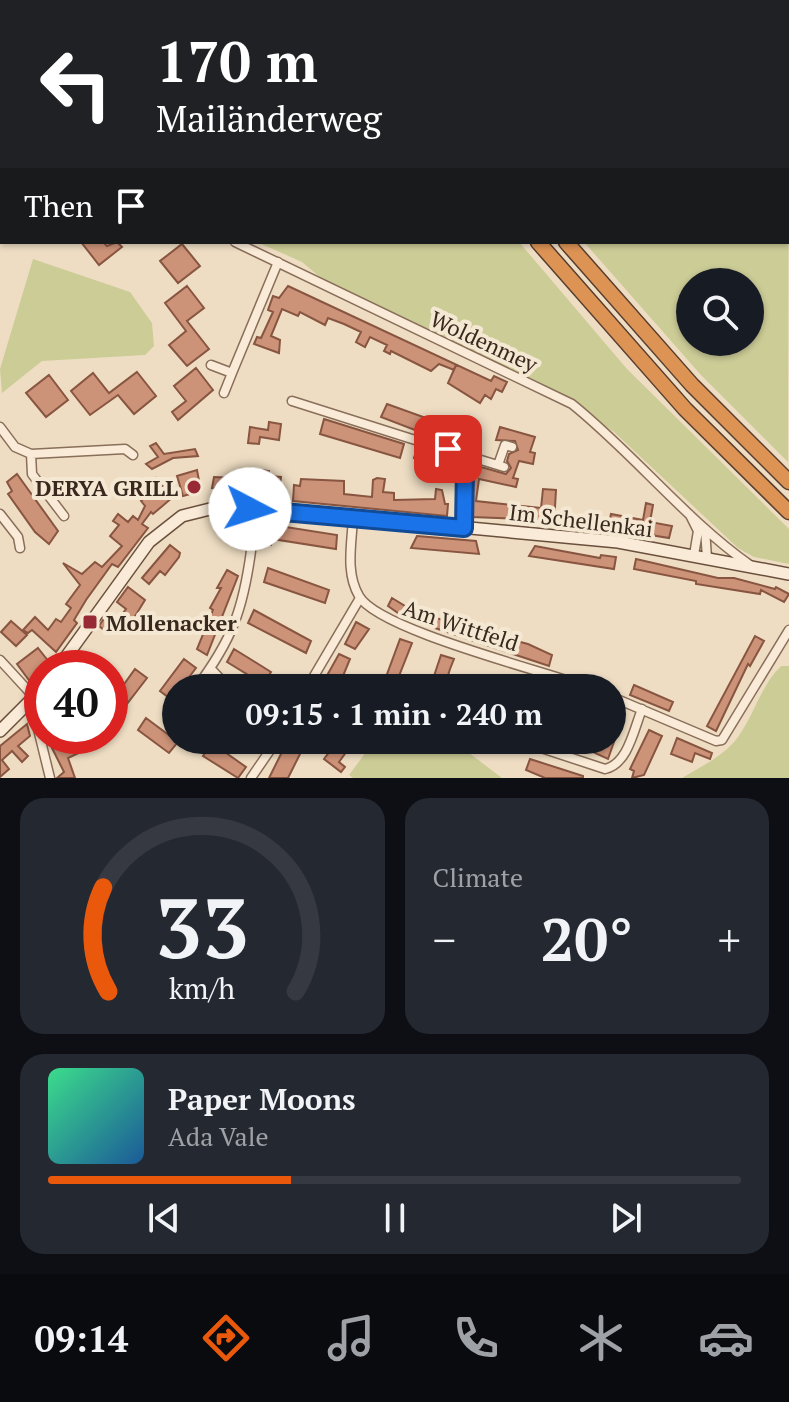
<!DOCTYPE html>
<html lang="en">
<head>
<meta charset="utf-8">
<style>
	:root { --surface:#171b24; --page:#242831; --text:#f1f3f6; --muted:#9ea1a6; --line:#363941; --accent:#ea580c }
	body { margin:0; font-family:"PT Serif",serif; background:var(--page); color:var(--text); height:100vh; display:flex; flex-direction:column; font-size:30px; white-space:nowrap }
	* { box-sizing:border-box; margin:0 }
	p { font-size:26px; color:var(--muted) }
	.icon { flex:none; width:44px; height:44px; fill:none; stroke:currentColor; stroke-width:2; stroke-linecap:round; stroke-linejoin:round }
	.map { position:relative; height:778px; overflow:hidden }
	.side { display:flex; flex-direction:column; gap:20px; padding:20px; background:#0d0f14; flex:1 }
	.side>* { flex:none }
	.guide { position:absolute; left:0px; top:0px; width:790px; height:244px; box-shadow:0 2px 6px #0004; background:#202124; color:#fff; overflow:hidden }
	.buttons { position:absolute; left:676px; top:268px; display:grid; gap:16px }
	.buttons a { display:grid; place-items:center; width:88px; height:88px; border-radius:50%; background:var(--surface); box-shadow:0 2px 6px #0004; font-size:40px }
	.speed { position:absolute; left:24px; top:650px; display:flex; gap:16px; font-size:40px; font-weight:700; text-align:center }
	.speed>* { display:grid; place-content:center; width:104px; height:104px; border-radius:50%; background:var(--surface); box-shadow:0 2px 6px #0004; line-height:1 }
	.speed .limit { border:12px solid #d22; background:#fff; color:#111 }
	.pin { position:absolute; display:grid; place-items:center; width:68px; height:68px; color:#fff; margin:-34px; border-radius:16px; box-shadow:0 4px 12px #0006 }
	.me { position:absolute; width:88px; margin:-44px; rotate:95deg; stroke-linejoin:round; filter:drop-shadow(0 0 6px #0008) }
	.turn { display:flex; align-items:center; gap:28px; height:168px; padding:0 24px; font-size:36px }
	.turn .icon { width:104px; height:104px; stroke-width:2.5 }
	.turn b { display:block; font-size:56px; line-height:68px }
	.then { display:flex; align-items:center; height:76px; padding:0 24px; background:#0003; gap:16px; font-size:30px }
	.big { font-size:60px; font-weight:700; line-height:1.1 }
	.side .tile { flex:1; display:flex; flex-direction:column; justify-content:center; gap:12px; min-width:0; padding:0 28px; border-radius:24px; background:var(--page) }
	.side .dial { align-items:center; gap:0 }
	.dial svg { height:208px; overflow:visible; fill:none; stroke:var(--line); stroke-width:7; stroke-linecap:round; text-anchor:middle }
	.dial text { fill:var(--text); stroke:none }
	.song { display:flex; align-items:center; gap:24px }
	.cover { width:96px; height:96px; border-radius:12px; background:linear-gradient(135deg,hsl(150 70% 55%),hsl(210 70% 35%)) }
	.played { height:8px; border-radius:4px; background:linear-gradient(90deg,var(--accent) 35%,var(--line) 35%) }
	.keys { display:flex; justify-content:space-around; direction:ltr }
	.heat { display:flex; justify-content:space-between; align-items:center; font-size:44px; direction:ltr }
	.side .tiles { flex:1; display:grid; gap:20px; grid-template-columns:1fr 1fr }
	.tile:last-child { grid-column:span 2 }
	.trip { position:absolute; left:162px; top:674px; width:464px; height:80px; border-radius:40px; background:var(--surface); box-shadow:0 2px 6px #0004; font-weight:700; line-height:80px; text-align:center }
	.dock { display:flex; height:128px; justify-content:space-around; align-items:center; background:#090b0e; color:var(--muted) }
	.dock .icon { width:56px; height:56px }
	.dock .on { color:var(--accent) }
	.dock b { font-size:36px; color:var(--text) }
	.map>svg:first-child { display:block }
	.green { fill:#cccc97; fill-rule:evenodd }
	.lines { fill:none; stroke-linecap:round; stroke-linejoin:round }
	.stream { stroke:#6c8f83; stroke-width:3 }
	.building { fill:#cc9379; stroke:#885540; stroke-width:2 }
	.street-casing { stroke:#896e5a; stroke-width:11 }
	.secondary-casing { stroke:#6a4f3d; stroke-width:14 }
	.highway-casing { stroke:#563d2e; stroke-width:17 }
	.street { stroke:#f9ebd7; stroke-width:8 }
	.secondary { stroke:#f9ebd7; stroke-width:11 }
	.highway { stroke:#dd9354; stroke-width:14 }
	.route-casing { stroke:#114b97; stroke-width:20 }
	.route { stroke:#1a73e8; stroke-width:14 }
	.poi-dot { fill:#982a36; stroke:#f5e8d3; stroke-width:3 }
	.labels { text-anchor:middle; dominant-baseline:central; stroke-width:8; stroke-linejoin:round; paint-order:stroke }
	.street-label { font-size:22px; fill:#38281e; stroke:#f5e8d3 }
	.poi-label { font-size:22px; font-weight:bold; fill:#38281e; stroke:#f5e8d3; text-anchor:end }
</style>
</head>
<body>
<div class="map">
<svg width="789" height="778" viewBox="0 0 789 778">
	<rect width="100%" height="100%" fill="#eeddc3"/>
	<path class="green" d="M463,0H789L788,462L701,375L584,242H788V2ZM690,282H750V342H690Z
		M257,242H519L627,369L789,529V564L754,557L738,548L614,432L572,404L454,347L456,342L321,278L302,262Z
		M33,259L130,292L152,323L154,346L145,355L42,361L2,393L0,369Z
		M781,666H789V778H682C702,766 724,756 738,737C755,713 760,687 781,666Z
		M375,740H452L502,778H353L349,775Z"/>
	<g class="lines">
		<path class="stream" d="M108,2L112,0
			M0,28H2"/>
	</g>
	<path class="building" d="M81,242H103L107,246L117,242L122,247L99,265Z
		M182,244L200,266L178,283L160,261Z
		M187,286L204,308L187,321L209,349L187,366L169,345L186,331L165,303Z
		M288,286L491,381L494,376L507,382L502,392L496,389L491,399L485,395L480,403L448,383L456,365L454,370L439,364L431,371L391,351L390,354L384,351L387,345L370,337L365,347L356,342L361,332L344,324L328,318L325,325L300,312L298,316L282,309L271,336L280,340L279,353L254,344L257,337L261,338L273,312L268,310L273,296L279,298Z
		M196,368L213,390L178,420L172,412L186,401L174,386Z
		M137,372L156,396L134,414L118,395L90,415L71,391L93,373L109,393Z
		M49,375L68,400L46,417L26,393Z
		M387,404L440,423L433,437L381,417Z
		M324,419L404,444L400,458L320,434Z
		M269,422L281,424L279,440L260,437L259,444L248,443L250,427L268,430Z
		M500,427L535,437L530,452L535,453L533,464L519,461L513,478L518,479L516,487L479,479L476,501L541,508L543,489L556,490L554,525L520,522V519L472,517L474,471L481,467L506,474L511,468L507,461L509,454L518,450L515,441L496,440Z
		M156,443L164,454L195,449L198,456L173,458L152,469L146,464L158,457L150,446Z
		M417,448L447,458L444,468L414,458Z
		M197,470L201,491L183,496L177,476Z
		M261,470L269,471L268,476L281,477L279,495L212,488L214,477L260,479Z
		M17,474L58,531L49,544L35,532L8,494L12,491L7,482Z
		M156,478L173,497L153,514L151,512L142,524L148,528L118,567L112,564L86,600L74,620L77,623L56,652L32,630L28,633L23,630L35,617L48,630L56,619L61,622L71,608L66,604L80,585L63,563L82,574L95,562L102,567L122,546L110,536L119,525L113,521L118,514L128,522L133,516L138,520L145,506L141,501L153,491L148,485Z
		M377,478L385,479L383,492L394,493V500L435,499L436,489L442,490L445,504H448L447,516L293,501L294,485L300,486L301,479L344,481V494L372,497L373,480Z
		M646,503L653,505L650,522L672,526L669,538L608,528L611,514L643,520Z
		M273,525L337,535L336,549L272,539L271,545L249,542L250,526L273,528Z
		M417,536L476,541L479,554L411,548Z
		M170,545L180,553L179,557L165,575L160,571L149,584L142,578Z
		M535,546L600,558L601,555L616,557L614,569L529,556Z
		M636,559L718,578H734L775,589L776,587L789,594L784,602L761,590L760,594L696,584V581L634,569Z
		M268,568L329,590L325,603L264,582Z
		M227,570L238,576L207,655L197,649L213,610L210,608L221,588H217Z
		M128,587L145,600L129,626L125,622L118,631L112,627L108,633L99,626L107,614L117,621L126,609L117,602Z
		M392,598L415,612L471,628H491L489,634L528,644L552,655L549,666L405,618L388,606Z
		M254,610L311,641L306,653L248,623Z
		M11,621L27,635L16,646L1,632Z
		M356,622L369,629L355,649L345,644Z
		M755,636L764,641L750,666L748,664L716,731L707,726Z
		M400,639L412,643L397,681L386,677Z
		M38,648L49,662L36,683H31L17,664Z
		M234,649L271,672L269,675L289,688H261L263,684L227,662Z
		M339,654L350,659L343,676L336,688H320Z
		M441,655L454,659L450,669L444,688H430Z
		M184,659L196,668L181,688H176L172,700L160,691Z
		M135,669L147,678L123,709L112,701Z
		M634,685L673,702L669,711L630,695Z
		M612,715L622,719L608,759L595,753L601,740H612Z
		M146,718L178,742L169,753L138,730Z
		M27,724L30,736L18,746L28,756L22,762L12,751L2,760L9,769L0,777V746Z
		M649,730L662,736L644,775L632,778L634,771L630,769Z
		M61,736L67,749L85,740L89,748L68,758L75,778H57L64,772L48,740Z
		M677,738L712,753L710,759L695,753L692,762L671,754Z
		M288,740L304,746L288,778H269Z
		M338,740H355L339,762L345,767L341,772L324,759Z
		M212,743L246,767L238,778L203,756Z
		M530,759L583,776V778H545L526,770Z"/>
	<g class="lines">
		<defs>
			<path id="street" d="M0,133L2,134
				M235,242L572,404C634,454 685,519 750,565
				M211,365L232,373L224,393
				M232,373L278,262
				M292,401L453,452L465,467L464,528
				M0,427L15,447L31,454L125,449L133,455
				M31,454L32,474L64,516
				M498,465L505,445L512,447
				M465,467L481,460L504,467
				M0,514L18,537L20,548
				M690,515L698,531L694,555
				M353,517C352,543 345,572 359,596C378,630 545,671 590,688
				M705,529L707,558
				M0,660L35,698
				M211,669L229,688
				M196,688C232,640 243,610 251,551
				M307,688L360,598
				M612,697L716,741L722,740L789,630
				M172,720L176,714
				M38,729L50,778
				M505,744L523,742L605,769C628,764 634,729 642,709
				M251,778L277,740"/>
			<path id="secondary" d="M58,668L149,542L182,516L210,509L353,517L618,542L789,574
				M0,731L42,689"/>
			<path id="highway" d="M360,0L361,2
				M388,0L389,2
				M538,242L685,409L789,512
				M566,242L692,385L789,482"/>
		</defs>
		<use href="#street" class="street-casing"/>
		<use href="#secondary" class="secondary-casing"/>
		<use href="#highway" class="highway-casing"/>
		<use href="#street" class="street"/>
		<use href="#secondary" class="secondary"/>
		<use href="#highway" class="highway"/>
	</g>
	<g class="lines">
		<defs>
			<path id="route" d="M250,509L464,528L465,467L448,449"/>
		</defs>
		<use href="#route" class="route-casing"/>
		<use href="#route" class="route"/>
	</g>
	<g class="poi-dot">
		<circle cx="194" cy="487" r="8"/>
		<rect x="82" y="614" width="16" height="16" rx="4"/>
	</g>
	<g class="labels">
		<g class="street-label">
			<text transform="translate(484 341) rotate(25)">Woldenmey</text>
			<text transform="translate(581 520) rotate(7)">Im Schellenkai</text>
			<text transform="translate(461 625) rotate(18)">Am Wittfeld</text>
		</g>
		<g class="poi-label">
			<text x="178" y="487">DERYA GRILL</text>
			<text x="106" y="622" text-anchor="start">Mollenacker</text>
		</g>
	</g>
</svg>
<div class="buttons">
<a><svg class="icon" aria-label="search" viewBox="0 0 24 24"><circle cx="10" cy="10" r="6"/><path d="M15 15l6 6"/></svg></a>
</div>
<div class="speed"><div class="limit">40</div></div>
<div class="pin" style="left:448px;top:449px;background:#d93025"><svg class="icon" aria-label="arrive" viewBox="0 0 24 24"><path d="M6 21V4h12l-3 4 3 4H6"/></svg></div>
<svg class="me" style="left:250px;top:509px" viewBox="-20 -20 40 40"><circle r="19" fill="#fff"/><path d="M0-13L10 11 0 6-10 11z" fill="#1a73e8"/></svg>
<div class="trip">09:15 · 1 min · 240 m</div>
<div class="guide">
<div class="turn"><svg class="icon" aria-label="left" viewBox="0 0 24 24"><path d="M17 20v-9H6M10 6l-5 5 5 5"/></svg><div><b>170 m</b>Mailänderweg</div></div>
<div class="then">Then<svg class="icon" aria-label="arrive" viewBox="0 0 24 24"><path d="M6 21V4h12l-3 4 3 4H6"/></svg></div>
</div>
</div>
<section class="side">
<div class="tiles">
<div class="tile dial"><svg viewBox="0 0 100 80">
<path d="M14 69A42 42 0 1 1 86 69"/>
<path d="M14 69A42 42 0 0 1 12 29" stroke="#ea580c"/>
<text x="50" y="56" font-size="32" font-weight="700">33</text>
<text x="50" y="72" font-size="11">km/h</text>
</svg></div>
<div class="tile"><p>Climate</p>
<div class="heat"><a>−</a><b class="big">20°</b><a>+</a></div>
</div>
<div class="tile">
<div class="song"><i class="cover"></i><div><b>Paper Moons</b><p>Ada Vale</p></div></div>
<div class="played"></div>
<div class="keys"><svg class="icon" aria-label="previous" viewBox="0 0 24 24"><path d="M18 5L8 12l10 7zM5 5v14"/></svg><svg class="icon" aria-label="pause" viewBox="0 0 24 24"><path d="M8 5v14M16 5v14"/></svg><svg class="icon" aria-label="next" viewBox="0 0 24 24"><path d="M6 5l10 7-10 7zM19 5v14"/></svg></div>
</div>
</div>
</section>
<nav class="dock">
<b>09:14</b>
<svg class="icon on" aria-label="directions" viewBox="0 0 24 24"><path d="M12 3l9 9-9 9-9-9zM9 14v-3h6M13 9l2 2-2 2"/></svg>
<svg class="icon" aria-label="music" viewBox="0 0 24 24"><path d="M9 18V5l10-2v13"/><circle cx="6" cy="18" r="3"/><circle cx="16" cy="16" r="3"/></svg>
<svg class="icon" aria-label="phone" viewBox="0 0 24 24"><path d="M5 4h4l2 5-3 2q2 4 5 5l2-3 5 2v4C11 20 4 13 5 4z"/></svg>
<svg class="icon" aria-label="climate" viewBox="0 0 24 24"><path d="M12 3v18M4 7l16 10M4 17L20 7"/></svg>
<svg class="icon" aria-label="car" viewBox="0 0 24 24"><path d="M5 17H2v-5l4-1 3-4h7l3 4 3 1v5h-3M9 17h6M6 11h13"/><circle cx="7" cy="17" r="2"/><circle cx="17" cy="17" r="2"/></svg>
</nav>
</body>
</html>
